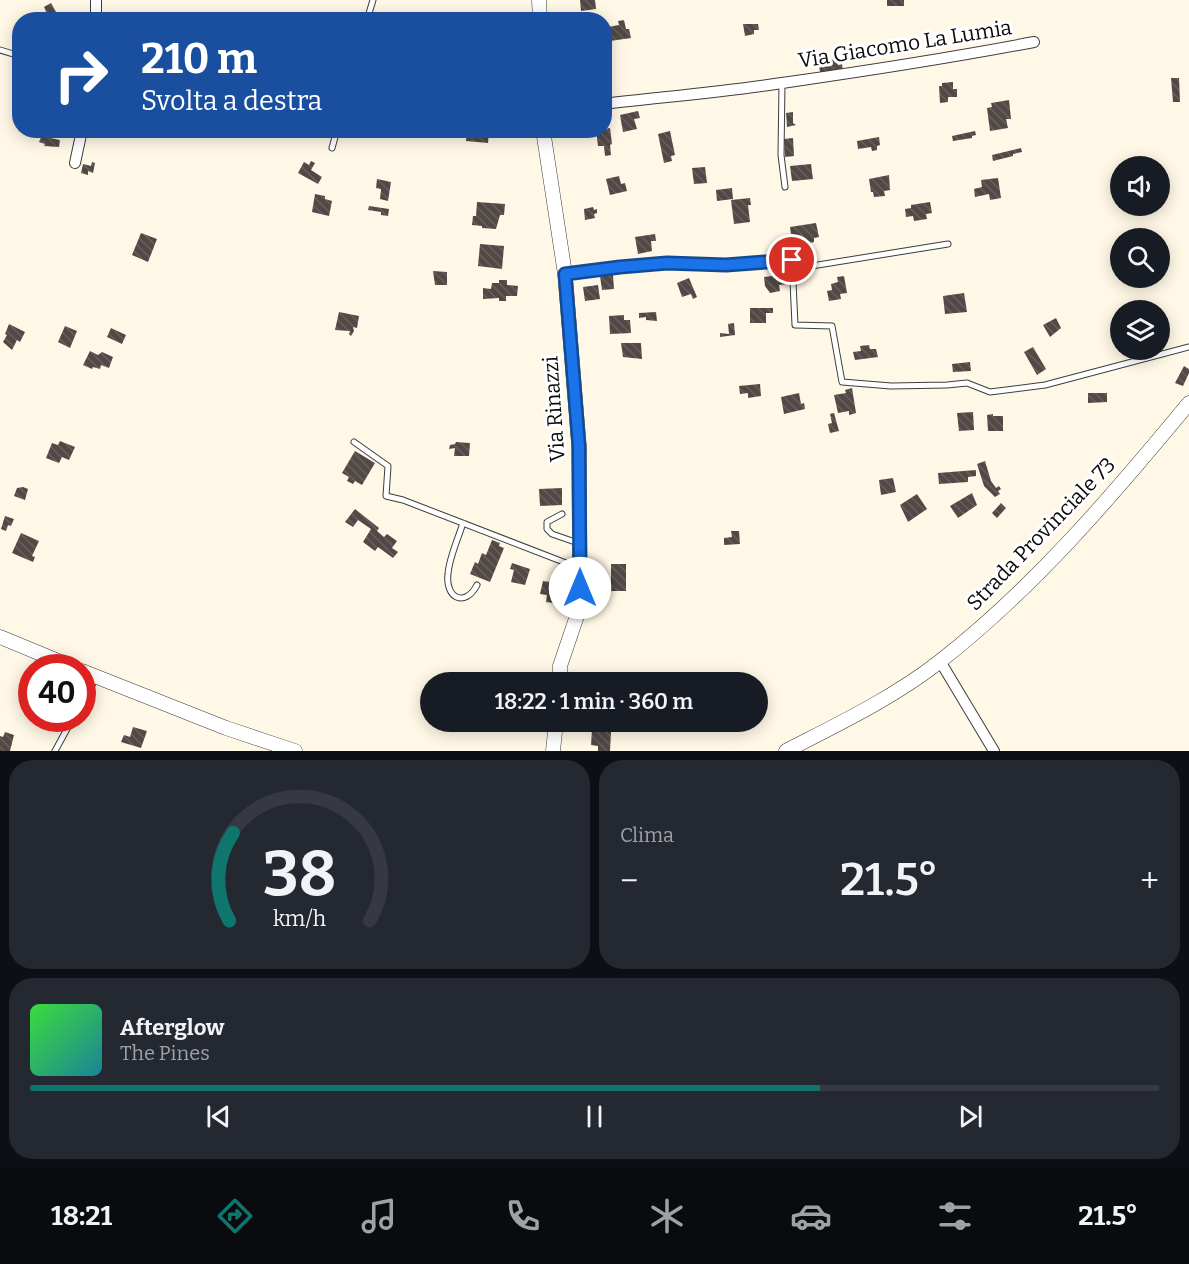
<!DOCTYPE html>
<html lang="it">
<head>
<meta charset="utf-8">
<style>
	:root { --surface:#171b24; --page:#242831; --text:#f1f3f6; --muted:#9ea1a6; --line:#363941; --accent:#0f766e }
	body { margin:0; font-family:Bitter,serif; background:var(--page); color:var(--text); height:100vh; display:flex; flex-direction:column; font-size:22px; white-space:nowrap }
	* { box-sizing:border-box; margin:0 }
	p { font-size:20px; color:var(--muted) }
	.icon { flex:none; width:33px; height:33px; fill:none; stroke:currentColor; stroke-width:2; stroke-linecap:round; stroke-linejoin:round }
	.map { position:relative; height:751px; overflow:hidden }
	.panel { display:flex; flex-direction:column; gap:9px; padding:9px; background:#0d0f14; flex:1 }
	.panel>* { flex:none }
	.banner { position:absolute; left:12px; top:12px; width:600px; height:126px; border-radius:24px; box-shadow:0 3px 15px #0003; background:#1a4fa0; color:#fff; overflow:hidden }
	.fabs { position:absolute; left:1110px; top:156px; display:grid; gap:12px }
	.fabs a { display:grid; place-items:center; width:60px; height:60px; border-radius:50%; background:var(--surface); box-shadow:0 3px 15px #0003; font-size:30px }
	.speed { position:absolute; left:18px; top:654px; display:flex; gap:12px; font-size:30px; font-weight:700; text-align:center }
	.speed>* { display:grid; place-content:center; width:78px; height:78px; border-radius:50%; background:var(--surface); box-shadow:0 3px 15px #0003; line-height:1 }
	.speed .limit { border:9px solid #d22; background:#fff; color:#111 }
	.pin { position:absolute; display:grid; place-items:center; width:51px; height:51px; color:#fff; margin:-26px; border:3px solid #fff; border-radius:50%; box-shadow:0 2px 6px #0007 }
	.me { position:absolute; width:66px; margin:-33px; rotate:0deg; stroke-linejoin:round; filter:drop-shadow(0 0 4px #0008) }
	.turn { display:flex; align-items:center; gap:21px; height:126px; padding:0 30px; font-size:27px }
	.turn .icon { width:78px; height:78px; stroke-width:2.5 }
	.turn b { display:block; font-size:42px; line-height:51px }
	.big { font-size:45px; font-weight:600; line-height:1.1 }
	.panel .tile { flex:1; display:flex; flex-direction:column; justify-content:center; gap:9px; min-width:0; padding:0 21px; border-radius:24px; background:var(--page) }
	.panel .dial { align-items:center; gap:0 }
	.dial svg { height:156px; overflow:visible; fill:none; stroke:var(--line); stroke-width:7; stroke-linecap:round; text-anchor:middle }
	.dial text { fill:var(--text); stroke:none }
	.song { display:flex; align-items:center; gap:18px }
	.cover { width:72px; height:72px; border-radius:9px; background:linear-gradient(135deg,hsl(120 70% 55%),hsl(190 70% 35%)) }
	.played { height:6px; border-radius:3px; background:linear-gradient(90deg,var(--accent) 70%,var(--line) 70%) }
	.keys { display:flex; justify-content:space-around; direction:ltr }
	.heat { display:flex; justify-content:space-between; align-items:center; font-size:33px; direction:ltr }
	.panel .tiles { flex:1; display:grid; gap:9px; grid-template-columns:1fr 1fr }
	.tile:last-child { grid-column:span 2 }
	.trip { position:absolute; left:420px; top:672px; width:348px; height:60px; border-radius:30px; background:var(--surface); box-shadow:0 3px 15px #0003; font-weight:600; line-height:60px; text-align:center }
	.menu { display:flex; height:96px; justify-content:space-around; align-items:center; background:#090b0e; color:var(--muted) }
	.menu .icon { width:42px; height:42px }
	.menu .selected { color:var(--accent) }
	.menu b { font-size:27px; color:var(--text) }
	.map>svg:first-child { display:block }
	.building { fill:url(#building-back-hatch) }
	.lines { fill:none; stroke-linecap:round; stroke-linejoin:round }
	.service-casing { stroke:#3d3d3d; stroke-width:7 }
	.minor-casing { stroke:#3d3d3d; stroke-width:12 }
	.tertiary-casing { stroke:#3d3d3d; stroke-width:15 }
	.service { stroke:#fff; stroke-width:5 }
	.minor { stroke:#fff; stroke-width:10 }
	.tertiary { stroke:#fff; stroke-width:14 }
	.route-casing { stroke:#114b97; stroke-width:15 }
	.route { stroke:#1a73e8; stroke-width:10 }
	.labels { text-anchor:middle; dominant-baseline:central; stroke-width:6; stroke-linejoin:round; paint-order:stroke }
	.street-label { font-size:21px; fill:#0a0a0a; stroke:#fff }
</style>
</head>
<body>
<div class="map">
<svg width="1189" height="751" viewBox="0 0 1189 751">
	<defs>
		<pattern id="building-back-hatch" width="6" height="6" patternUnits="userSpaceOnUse" patternTransform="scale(1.5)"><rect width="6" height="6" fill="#524946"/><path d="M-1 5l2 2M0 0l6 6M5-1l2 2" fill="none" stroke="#665f5c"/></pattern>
	</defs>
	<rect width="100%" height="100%" fill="#fff8e6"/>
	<path class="building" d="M580,0H595L596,9L581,11Z
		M887,0H904V6H887Z
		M51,3L60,19L68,15L70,20H41L48,16L44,7Z
		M624,20L626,29H629L631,38L610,41L608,27L619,25L618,21Z
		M743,24H758L759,30H754V34L745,36Z
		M836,59L838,65L842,64L843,71L821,75L819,67H823V62Z
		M1171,78H1179L1180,102H1173Z
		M953,82V89H957V97H948V102L940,103L939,86H942V83Z
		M1009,100L1011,119H1006L1008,128L990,131L987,108L992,107L991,103Z
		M638,111L640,118L634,119L637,129L623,132L620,115Z
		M793,112V123L796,125L787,127L786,113Z
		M610,128L612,144L610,145L611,155L605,156L604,146H598L596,131Z
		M44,130L52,131L50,138L60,140L59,147L44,146L45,144L39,142Z
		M467,130L489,131L488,143L466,141Z
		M670,131L675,155L671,156L672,161L664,163L658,134Z
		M975,131L976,135L972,136V138L953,141L952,136Z
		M879,137L880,145L877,146V150L872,151L871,147L858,149L857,141Z
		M793,138L794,156L785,157L784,139Z
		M1021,148L1022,152L1013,154V156L993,161L992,155Z
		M311,161L315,163L311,170L322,177L318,184L298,173L304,162L309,165Z
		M92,162L95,163L93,173L88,171V175L81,173L83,164L91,166Z
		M811,164L813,179L792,181L790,166Z
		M705,167L707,183L694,184L692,168Z
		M889,175L890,190L884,191L885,196L874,197L873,192H871L869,179Z
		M619,176L621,184L625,183L627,191L610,195L606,179Z
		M998,178L1001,198L990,200L989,194L975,197L974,189L982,187L981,180Z
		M377,179L391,182L388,201L380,199L381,189L376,188Z
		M732,188L733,199L717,201L716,190Z
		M315,194L325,196V199L332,201L329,216L312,212Z
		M750,198L751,205H748L750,222L734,224L731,200Z
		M477,202L505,204L504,215H500L496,229L482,228V226L472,225L473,216H476Z
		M930,202L932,213L926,214L927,219L914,221L913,216L906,217L905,209L911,208V205Z
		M369,206L389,209L388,216L381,215V212L368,210Z
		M593,207L594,210L597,209V213L594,214L595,218L585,220L584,209Z
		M816,223L819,237L814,238V242L800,245V240L792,242L790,227Z
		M141,233L157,239L148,262L132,255Z
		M655,234L656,241H651L652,251L638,254L635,237Z
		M480,244L504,246L502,269L478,266Z
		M787,265V284L779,285L780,291L770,293L765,286L764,277L781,275L780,266Z
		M433,271L447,272V285H435Z
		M613,275L614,289L602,290L600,276Z
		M844,276L847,293L840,294L841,299L829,301L827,291L832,290L831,284L838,282L837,277Z
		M689,278L697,297L693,299L691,294L682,297L677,283Z
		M499,280H507V285L518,286L517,296H506V301H499V298L483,299V288L491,289L492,283H499Z
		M598,285L600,299L585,301L583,287Z
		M964,293L967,312L945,314L943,296Z
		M750,308H773V313H766V323H750Z
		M339,312L359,316L357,328L353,327L354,331L351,336L349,334L350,331L335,330Z
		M656,312L657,321L646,320V317L639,318V313Z
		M624,315V320H630L631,333L610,334L609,316Z
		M1056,318L1061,328L1050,337L1043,325Z
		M734,323L735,335L720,337V333L729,334L728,324Z
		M9,324L25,332L20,342L17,340L12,350L3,342L7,335L5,334Z
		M65,326L77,331L70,348L58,342Z
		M111,328L126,335L122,344L107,337Z
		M621,343H641L642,359L623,357Z
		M869,345L870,349H876L878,357L855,360L853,352L861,351L860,346Z
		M1033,347L1046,369L1037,375L1024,352Z
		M90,351L98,355L102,352L113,357L109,368L101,365L100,369L93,367L92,369L83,365Z
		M970,362L971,371L953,372L952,364Z
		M1184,366L1189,369V373L1183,386L1175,383Z
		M760,384L761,396L748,398V393L740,394L739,386Z
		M852,388L856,413L849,415V411L838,413L834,395L846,393L845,390Z
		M799,393L801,404L804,403L805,409L784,414L781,397Z
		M1088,393H1107V402L1088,403Z
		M973,412L974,430L959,431L957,413Z
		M834,413L839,431L830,433L828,424L832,423L830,414Z
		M993,414V416H1003V431H988L987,415Z
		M60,441L75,447L69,460L62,457L59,463L46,458L52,443L58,445Z
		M456,442L470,443L469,456H454L455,448L449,449L450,445L455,444Z
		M355,451L375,463L362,485L355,481L353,484L347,481L349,477L342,473Z
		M985,461L991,481L996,488L999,486L1001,489L998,491L1000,494L995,497L984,486L977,464Z
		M976,470V476L968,477V482L939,484L938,473Z
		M893,478L896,492L881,495L879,480Z
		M23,487L28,489L25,500L14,496L17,488Z
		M562,488V505L540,506L539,489Z
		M972,493L977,505L958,518L950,506Z
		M917,494L927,509L908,522L900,505Z
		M1001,503L1006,508L997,518L992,513Z
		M355,509L379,528L377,531L384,537L387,534L397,541L392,548L398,552L393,558L378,547L375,551L363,542L371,529L358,520L353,527L345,522Z
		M5,516L14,519L11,526L8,525L6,531L1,529Z
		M731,531H739L740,544L724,545V538L732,537Z
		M21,533L39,541L32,556L35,557L33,562L12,553Z
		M492,540L500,543L499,546L504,548L490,582L470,574L475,562L478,564L482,553L486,555Z
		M512,563L530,569L525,585L511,582L514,570L510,569Z
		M611,564H626V591H611Z
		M551,579L561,582L560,588L557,587L553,603L546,602L547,595L540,594L543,581L550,582Z
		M762,684L767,705L758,707V685Z
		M133,727L147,731L141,748L121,742L124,735L130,737Z
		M592,729L611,732L610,751H598V746L591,745Z
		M5,732L14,735L10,751H0V736L3,737Z"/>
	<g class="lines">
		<defs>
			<path id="service" d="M367,20L373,0
				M0,50L20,56
				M782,83L781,155L785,187
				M332,148L337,130
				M793,269L948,244
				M567,274L620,267L667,263L726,265L792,260L795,325L832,326L842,382L891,386L947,385L967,383L990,392L1045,385L1189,347
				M354,442L388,466L386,496L403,500L579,568
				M562,514L547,522V529L552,534L578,543
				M463,523C458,539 449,558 448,574C445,598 465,608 477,585
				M82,702L96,678
				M55,751L73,718"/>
			<path id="minor" d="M96,20V0
				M604,104C663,97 723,92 782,83C866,71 950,58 1034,42
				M75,163L82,130
				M940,661L994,751"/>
			<path id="tertiary" d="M539,0L540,20
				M543,130L565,274L579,446L580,607L560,666V682
				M0,637L75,668
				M82,671L226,728L295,751
				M553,751L556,722
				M786,751C838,724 893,698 939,662C1033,589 1113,495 1189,403"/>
		</defs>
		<use href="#service" class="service-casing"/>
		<use href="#minor" class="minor-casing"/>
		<use href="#tertiary" class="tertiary-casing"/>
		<use href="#service" class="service"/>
		<use href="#minor" class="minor"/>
		<use href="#tertiary" class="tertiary"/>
	</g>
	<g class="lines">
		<defs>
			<path id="route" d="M580,588L579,446L565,274L620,267L667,263L726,265L792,260"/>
		</defs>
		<use href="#route" class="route-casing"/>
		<use href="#route" class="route"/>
	</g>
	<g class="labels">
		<g class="street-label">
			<text transform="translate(905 44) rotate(-9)">Via Giacomo La Lumia</text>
			<text transform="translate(554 409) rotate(-94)">Via Rinazzi</text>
			<text transform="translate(1041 534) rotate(-46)">Strada Provinciale 73</text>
		</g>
	</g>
</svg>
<div class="fabs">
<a><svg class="icon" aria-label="sound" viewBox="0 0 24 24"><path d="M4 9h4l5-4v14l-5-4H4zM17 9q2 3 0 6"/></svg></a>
<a><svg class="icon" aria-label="search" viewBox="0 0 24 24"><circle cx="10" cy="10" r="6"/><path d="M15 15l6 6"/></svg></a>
<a><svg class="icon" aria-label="layers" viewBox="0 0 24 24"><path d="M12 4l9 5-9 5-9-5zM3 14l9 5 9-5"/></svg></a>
</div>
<div class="speed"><div class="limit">40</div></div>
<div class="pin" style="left:792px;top:260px;background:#d93025"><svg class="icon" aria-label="arrive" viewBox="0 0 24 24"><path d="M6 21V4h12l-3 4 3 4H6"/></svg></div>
<svg class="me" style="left:580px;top:588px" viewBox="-20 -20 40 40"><circle r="19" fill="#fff"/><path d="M0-13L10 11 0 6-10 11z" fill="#1a73e8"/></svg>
<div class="trip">18:22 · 1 min · 360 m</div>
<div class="banner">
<div class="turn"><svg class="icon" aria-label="right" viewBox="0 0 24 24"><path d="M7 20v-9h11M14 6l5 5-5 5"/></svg><div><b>210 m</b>Svolta a destra</div></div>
</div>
</div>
<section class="panel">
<div class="tiles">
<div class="tile dial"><svg viewBox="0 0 100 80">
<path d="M14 69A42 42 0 1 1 86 69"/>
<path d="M14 69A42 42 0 0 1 16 24" stroke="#0f766e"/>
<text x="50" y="56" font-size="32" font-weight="700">38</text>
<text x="50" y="72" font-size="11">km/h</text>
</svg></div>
<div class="tile"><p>Clima</p>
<div class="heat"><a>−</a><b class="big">21.5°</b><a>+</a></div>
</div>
<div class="tile">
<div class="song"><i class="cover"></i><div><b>Afterglow</b><p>The Pines</p></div></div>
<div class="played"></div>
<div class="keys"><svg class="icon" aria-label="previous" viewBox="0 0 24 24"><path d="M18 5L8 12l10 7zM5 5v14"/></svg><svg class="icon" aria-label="pause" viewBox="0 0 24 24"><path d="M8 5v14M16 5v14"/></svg><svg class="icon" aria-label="next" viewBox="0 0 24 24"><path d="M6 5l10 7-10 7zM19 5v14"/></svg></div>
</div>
</div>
</section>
<nav class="menu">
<b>18:21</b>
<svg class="icon selected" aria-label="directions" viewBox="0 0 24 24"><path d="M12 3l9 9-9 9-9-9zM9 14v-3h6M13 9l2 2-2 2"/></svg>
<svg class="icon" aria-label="music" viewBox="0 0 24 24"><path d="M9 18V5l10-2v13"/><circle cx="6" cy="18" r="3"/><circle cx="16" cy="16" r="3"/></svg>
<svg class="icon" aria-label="phone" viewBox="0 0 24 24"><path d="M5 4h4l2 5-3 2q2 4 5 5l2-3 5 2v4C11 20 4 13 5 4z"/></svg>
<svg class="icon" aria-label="climate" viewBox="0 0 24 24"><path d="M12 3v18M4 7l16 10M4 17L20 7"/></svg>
<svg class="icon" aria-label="car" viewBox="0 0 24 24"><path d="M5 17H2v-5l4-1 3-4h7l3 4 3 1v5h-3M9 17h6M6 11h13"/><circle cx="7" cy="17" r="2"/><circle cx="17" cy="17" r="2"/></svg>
<svg class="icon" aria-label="filters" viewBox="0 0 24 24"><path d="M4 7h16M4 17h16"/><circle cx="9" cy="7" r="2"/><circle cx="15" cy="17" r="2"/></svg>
<b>21.5°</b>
</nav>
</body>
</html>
